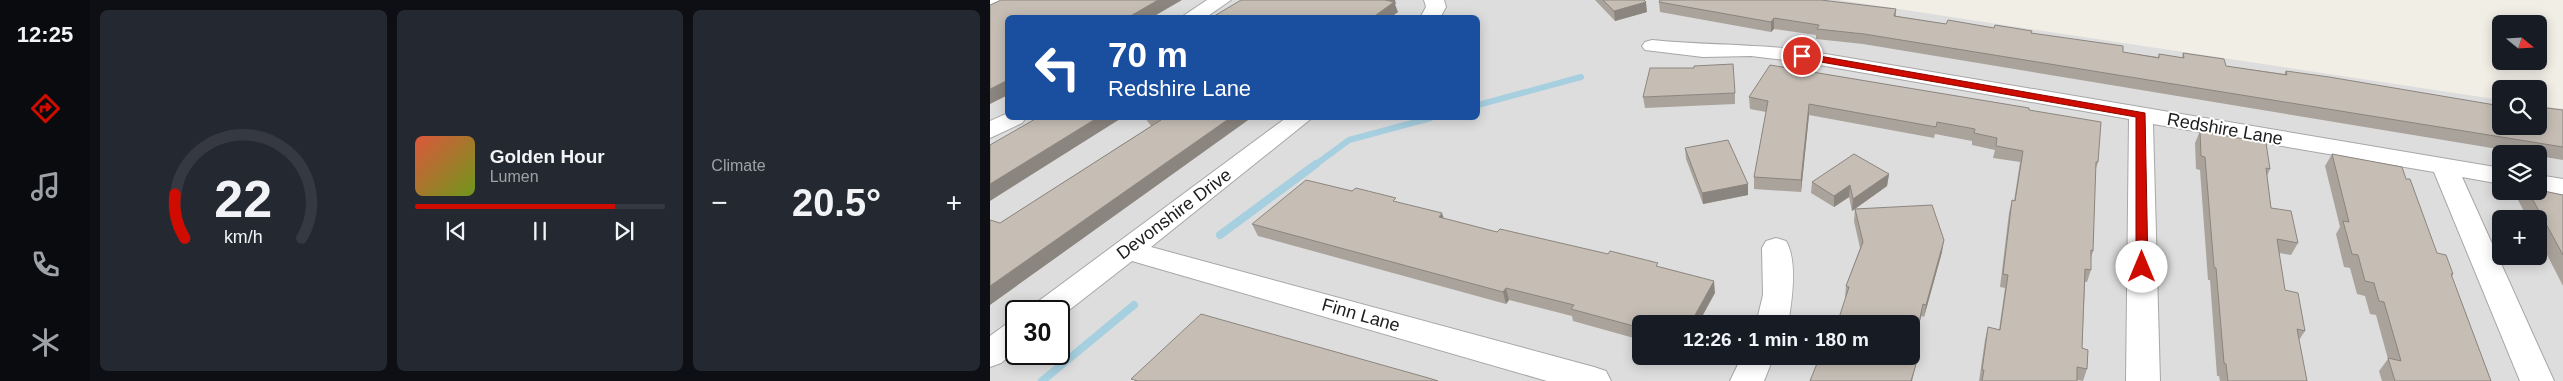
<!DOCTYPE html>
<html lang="en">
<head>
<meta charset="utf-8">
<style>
	:root { --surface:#171b24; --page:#242831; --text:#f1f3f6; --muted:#9ea1a6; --line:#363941; --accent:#d00c00 }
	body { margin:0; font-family:Arial,sans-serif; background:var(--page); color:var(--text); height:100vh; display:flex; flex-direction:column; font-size:19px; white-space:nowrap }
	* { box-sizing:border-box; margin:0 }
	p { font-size:16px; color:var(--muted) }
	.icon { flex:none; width:28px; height:28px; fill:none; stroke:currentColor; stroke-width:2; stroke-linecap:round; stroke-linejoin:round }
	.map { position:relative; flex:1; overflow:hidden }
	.drawer { display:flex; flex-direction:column; gap:10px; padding:10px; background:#0d0f14; width:900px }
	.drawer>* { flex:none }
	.guide { position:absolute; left:15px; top:15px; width:475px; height:105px; border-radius:8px; box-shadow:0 2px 12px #0003; background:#1a4fa0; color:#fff; overflow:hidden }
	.needle { width:32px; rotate:108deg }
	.tools { position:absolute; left:1502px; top:15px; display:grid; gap:10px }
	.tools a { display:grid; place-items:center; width:55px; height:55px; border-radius:8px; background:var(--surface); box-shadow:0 2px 12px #0003; font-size:25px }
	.speed { position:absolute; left:15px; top:300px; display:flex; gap:10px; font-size:25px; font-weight:700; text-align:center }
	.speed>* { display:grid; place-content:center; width:65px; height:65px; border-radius:50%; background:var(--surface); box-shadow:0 2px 12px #0003; line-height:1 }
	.speed .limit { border:2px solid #111; border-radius:8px; background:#fff; color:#111 }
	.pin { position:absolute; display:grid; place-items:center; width:42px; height:42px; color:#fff; margin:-21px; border:2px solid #fff; border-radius:50%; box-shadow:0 1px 5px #0007 }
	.me { position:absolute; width:55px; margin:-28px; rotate:0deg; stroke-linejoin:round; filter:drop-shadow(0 0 4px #0008) }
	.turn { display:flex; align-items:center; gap:18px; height:105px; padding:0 20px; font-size:22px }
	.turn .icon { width:65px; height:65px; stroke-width:2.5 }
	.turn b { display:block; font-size:35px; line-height:42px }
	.big { font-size:38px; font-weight:700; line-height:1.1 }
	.drawer .tile { flex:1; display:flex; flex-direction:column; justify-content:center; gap:8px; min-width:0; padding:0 18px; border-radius:8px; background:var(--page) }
	.drawer .dial { align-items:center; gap:0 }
	.dial svg { height:130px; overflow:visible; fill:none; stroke:var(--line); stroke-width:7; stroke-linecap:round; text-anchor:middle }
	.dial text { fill:var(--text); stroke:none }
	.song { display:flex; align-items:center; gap:15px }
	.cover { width:60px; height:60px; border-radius:8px; background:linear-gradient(135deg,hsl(10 70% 55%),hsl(80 70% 35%)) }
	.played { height:5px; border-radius:2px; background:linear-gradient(90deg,var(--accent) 80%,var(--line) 80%) }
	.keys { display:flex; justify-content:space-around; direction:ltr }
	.heat { display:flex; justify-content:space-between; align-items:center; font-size:28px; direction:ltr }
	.drawer .tiles { flex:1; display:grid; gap:10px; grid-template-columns:repeat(3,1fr) }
	.trip { position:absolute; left:642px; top:315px; width:288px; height:50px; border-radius:8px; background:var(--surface); box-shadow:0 2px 12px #0003; font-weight:700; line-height:50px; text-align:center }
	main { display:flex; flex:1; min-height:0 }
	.tab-bar { display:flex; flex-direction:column; width:90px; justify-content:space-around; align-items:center; background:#090b0e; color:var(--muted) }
	.tab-bar .icon { width:35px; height:35px }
	.tab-bar .active { color:var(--accent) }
	.tab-bar b { font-size:22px; color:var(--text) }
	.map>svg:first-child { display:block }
	.residential { fill:#dedddd; fill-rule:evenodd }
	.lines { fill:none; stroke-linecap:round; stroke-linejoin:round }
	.stream-far1 { stroke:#a6cfdf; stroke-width:6 }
	.stream { stroke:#a6cfdf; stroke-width:8 }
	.street-casing { stroke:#a7a7a7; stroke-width:2 }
	.street { fill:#fff; fill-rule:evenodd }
	.wall { fill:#aaa39c }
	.shaded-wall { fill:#8b857f }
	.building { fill:#c6beb5; stroke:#8b857f }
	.route { fill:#d00c00; stroke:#870800 }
	.labels { text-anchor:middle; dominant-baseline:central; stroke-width:4; stroke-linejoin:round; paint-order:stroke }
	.street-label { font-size:18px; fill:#202020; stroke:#fff }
</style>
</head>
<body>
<main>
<nav class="tab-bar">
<b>12:25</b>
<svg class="icon active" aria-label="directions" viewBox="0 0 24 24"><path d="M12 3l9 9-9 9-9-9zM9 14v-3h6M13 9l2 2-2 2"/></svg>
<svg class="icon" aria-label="music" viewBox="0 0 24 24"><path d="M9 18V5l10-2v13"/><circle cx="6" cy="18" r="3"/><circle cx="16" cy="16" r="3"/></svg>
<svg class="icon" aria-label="phone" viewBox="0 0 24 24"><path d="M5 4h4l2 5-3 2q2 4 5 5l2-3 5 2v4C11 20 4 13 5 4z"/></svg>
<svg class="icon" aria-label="climate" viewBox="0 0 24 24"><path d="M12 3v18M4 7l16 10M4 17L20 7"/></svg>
</nav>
<section class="drawer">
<div class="tiles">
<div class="tile dial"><svg viewBox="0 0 100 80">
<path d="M14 69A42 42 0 1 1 86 69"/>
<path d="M14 69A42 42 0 0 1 8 42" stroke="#d00c00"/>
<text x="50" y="56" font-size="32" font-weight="700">22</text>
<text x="50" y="72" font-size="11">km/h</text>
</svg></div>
<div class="tile">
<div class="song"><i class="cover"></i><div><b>Golden Hour</b><p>Lumen</p></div></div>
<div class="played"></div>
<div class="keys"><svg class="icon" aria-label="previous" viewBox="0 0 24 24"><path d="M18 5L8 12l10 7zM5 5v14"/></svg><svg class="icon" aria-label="pause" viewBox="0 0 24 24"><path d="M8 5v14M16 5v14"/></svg><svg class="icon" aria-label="next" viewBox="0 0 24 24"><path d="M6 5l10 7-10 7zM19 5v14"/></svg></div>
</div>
<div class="tile"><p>Climate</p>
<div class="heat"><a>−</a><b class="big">20.5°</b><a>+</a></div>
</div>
</div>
</section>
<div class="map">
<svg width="1573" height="381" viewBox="0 0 1573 381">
	<rect width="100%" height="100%" fill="#f1eee6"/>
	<path class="residential" d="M0,0H849L1511,100V126H1549V106L1573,109V381H0ZM18,18H488V118H18ZM1511,154H1549V191H1511ZM1511,219H1549V256H1511ZM26,311H69V354H26ZM651,324H921V356H651Z"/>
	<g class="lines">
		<path class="stream-far1" d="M488,105L591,77
			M325,165L359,140L441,118"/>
		<path class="stream" d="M230,235L326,164
			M52,381L144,305"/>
		<defs>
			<path id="street" d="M0,0H16L13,4L0,9Z
				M217,0H241L215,18H190Z
				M434,0H454L456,7L450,18H430L436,7Z
				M662,40C712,45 762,44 812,50L1511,168V184L1472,177L1564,381H1530L1444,172L1163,124L1170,381H1136L1139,119L812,62L761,56L713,57L655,50L652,46L655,42Z
				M18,113V118H36L32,123L0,138V121Z
				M296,118H322L161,247L604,367L616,371L621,381H557L142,261L69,318V311H42L46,303Z
				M1549,175L1573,179V195L1549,191Z
				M786,238L796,241C808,261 802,301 798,324H766L773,295L772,248L776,241Z
				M26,322V351L11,363L0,367V336L15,325Z
				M752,356H784L774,381H740Z"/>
		</defs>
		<use href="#street" class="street-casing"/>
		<use href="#street" class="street"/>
	</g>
	<path class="wall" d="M605,0H654L657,12L625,21Z
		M669,2L906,9V16L956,24L1041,33L1133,52L1168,57L1169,54L1192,58L1193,53L1236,66L1294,74L1296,71L1511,126L1573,110V160L1549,156V154H1538L873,44L826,39V35L784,29L781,32L670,12Z
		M745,93V104L655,108L653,97Z
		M759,97L1039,110L1108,162L1105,171L1103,251L1101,258V270L1097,282H1095L1092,348L1097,369L1093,381L1087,380V381H989L995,340L998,327L1009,330L1015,288L1010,287L1019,213L1022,200L1024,201L1030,162L1003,158L1005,150L982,145V141L945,134L944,138L819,115L811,192L764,189V177L776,112L760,109Z
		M155,118H261L10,223L161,126Z
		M1210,131L1280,169L1277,176L1281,208L1308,243L1301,255L1289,253L1295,290L1315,331L1309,340L1317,381H1230L1229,376H1227L1220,280H1218L1210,170L1206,169L1205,143Z
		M695,148L758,184V195L713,204L696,159Z
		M1342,154L1416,179L1447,253L1463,274L1462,277L1501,381H1392L1389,371L1398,359L1386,315L1380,314L1375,296L1367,294L1360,268L1354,267L1346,234L1350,227L1335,166Z
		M899,174L897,186L862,211L859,197L844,207L821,193L822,182Z
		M362,191L408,202L454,219L507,232L668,267L725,293L651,324V340L583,321L582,316L519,300L516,304L268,236L262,224Z
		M1535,191H1549L1573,195V286L1549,239V219H1538L1528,200Z
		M865,209L952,252L934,317L931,316L926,339L921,338V324L855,298L856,286L870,248L864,221Z"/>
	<path class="shaded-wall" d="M168,0H192L161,18H137Z
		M394,0H405L406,4H405L408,12L400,18H382Z
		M656,2L657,12L625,21L624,11Z
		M784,18V29L781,32V22Z
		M18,80V95L0,104V89Z
		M819,104V115L811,192V180Z
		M107,118H129L130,119L0,201V184Z
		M240,118H261L0,305V286Z
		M899,174L897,186L862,211L863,199Z
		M758,184V195L713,204L712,193Z
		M860,185L859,197L844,207V196Z
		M452,213L456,225L449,217Z
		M954,240L952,252L934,317L936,305Z
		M724,281L725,293L708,324H700Z
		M516,288L519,300L516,304L513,292Z
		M933,304L931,316L926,339L928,327Z
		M926,364L922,381H921Z"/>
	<path class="building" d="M11,0H168L137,18H18V80L0,89V5Z
		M251,0H395L404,2L382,18H221Z
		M613,0H654L656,2L624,11Z
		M670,0H831L906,9L904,16L956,24L958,20L1004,28L1005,25L1042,31L1041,33L1133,46V52L1169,58V54L1194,58L1193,53L1234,59L1236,66L1297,75L1296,71L1339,77L1511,106V126H1549V107L1573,110V147L874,34L827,29L829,25L784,18L781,22L669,2Z
		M743,64L745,93L653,97L660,68H704V66Z
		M780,65L1039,108V110L1111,122L1108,162H1106L1103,251L1101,250V270L1095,269L1092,348L1098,350L1097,369L1087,367V381H992L994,370H992L998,327L1010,330L1018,275L1013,274L1022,200L1025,201L1033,151L1006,146L1007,138L984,133L985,129L947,122L946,127L819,104L811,180L764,177L778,101L759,97Z
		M47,118H107L0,184V145Z
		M162,118H240L0,286V220L10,223L171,120Z
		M1210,131L1276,143L1280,169L1276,168L1281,208L1301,211L1308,243L1287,239L1295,290L1308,293L1315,331L1307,329L1317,381H1238L1236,364L1234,363L1226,268L1224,267L1215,157L1211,156Z
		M738,140L758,184L712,193L695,148Z
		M864,154L899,174L863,199L860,185L844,196L822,182Z
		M1342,154L1412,167L1416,179H1420L1447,253L1456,255L1463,274H1461L1501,381H1405L1398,358L1411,361L1394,302L1389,301L1384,283L1375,281L1368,255L1362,254L1353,221L1359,222Z
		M316,180L362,191L366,188L406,198L403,201L452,213L449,217L507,232L510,229L618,254L620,251L668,263L666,266L724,281L700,324H651V328L581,309L584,305L516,288L513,292L262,224Z
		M1549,190L1573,195V255L1538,191H1549Z
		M942,205L954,240L936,305L933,304L928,327L921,326V324H847L859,287L856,286L873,242L865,209Z
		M211,314L442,379L448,381H148L141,379Z
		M830,356H912L911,360L926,364L921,381H820Z"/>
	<path class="route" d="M812,53L1155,113L1158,267L1157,270H1148L1146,267V117L808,58L807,56Z"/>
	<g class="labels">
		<g class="street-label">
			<text transform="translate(1235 129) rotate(10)">Redshire Lane</text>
			<text transform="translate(184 214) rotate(-37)">Devonshire Drive</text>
			<text transform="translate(371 315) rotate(16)">Finn Lane</text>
		</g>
	</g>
</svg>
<div class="tools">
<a><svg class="needle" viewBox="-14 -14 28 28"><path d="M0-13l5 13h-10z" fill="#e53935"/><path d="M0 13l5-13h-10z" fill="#9ea1a6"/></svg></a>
<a><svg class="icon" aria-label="search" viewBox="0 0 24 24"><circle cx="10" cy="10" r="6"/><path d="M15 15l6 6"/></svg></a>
<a><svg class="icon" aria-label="layers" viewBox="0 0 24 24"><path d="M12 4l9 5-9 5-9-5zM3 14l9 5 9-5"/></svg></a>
<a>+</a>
</div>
<div class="speed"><div class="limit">30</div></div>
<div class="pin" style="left:812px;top:56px;background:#d93025"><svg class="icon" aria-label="arrive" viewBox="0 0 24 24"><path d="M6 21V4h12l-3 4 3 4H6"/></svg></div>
<svg class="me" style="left:1152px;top:267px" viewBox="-20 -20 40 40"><circle r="19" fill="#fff"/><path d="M0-13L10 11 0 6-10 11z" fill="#d00c00"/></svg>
<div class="trip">12:26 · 1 min · 180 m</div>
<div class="guide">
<div class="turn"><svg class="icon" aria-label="left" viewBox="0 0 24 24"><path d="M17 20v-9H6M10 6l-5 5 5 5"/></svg><div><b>70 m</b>Redshire Lane</div></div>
</div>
</div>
</main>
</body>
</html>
